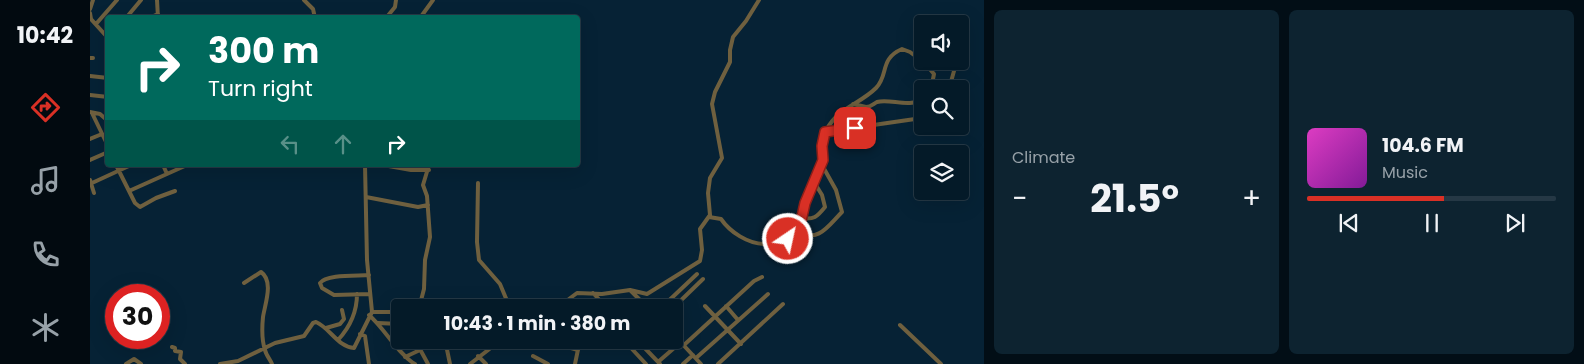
<!DOCTYPE html>
<html lang="en">
<head>
<meta charset="utf-8">
<style>
	:root { --surface:#041a28; --page:#0d2330; --text:#f1f3f6; --muted:#97a1a8; --line:#253845; --accent:#d93025 }
	body { margin:0; font-family:Poppins,sans-serif; background:var(--page); color:var(--text); height:100vh; display:flex; flex-direction:column; font-size:19px; white-space:nowrap }
	* { box-sizing:border-box; margin:0 }
	p { font-size:16px; color:var(--muted) }
	.icon { flex:none; width:28px; height:28px; fill:none; stroke:currentColor; stroke-width:2; stroke-linecap:round; stroke-linejoin:round }
	.map { position:relative; flex:1; overflow:hidden }
	.sheet { display:flex; flex-direction:column; gap:10px; padding:10px; background:#020e16; width:600px }
	.sheet>* { flex:none }
	.guide { position:absolute; left:15px; top:15px; width:475px; height:152px; border-radius:5px; box-shadow:0 5px 20px #0002,0 0 0 1px var(--line); background:#00695c; color:#fff; overflow:hidden }
	.controls { position:absolute; left:824px; top:15px; display:grid; gap:10px }
	.controls a { display:grid; place-items:center; width:55px; height:55px; border-radius:5px; background:var(--surface); box-shadow:0 5px 20px #0002,0 0 0 1px var(--line); font-size:25px }
	.speed { position:absolute; left:15px; top:284px; display:flex; gap:10px; font-size:25px; font-weight:700; text-align:center }
	.speed>* { display:grid; place-content:center; width:65px; height:65px; border-radius:50%; background:var(--surface); box-shadow:0 5px 20px #0002,0 0 0 1px var(--line); line-height:1 }
	.speed .limit { border:8px solid #d22; background:#fff; color:#111 }
	.pin { position:absolute; display:grid; place-items:center; width:42px; height:42px; color:#fff; margin:-21px; border-radius:10px; box-shadow:0 2px 8px #0006 }
	.me { position:absolute; width:55px; margin:-28px; rotate:34deg; stroke-linejoin:round; filter:drop-shadow(0 0 4px #0008) }
	.turn { display:flex; align-items:center; gap:18px; height:105px; padding:0 20px; font-size:22px }
	.turn .icon { width:65px; height:65px; stroke-width:2.5 }
	.turn b { display:block; font-size:35px; line-height:42px }
	.lanes { display:flex; align-items:center; height:48px; padding:0 20px; background:#0003; justify-content:center; gap:25px; direction:ltr }
	.lanes .off { opacity:.35 }
	.big { font-size:38px; font-weight:700; line-height:1.1 }
	.sheet .card { flex:1; display:flex; flex-direction:column; justify-content:center; gap:8px; min-width:0; padding:0 18px; border-radius:8px; background:var(--page) }
	.song { display:flex; align-items:center; gap:15px }
	.cover { width:60px; height:60px; border-radius:8px; background:linear-gradient(135deg,hsl(310 70% 55%),hsl(290 70% 35%)) }
	.played { height:5px; border-radius:2px; background:linear-gradient(90deg,var(--accent) 55%,var(--line) 55%) }
	.keys { display:flex; justify-content:space-around; direction:ltr }
	.heat { display:flex; justify-content:space-between; align-items:center; font-size:28px; direction:ltr }
	.sheet .tiles { flex:1; display:grid; gap:10px; grid-template-columns:repeat(2,1fr) }
	.trip { position:absolute; left:301px; top:299px; width:292px; height:50px; border-radius:5px; background:var(--surface); box-shadow:0 5px 20px #0002,0 0 0 1px var(--line); font-weight:700; line-height:50px; text-align:center }
	main { display:flex; flex:1; min-height:0 }
	.tab-bar { display:flex; flex-direction:column; width:90px; justify-content:space-around; align-items:center; background:#020a10; color:var(--muted) }
	.tab-bar .icon { width:35px; height:35px }
	.tab-bar .active { color:var(--accent) }
	.tab-bar b { font-size:22px; color:var(--text) }
	.map>svg:first-child { display:block }
	.lines { fill:none; stroke-linecap:round; stroke-linejoin:round }
	.minor { stroke:#6f603f; stroke-width:4 }
	.route-casing { stroke:#8d1f18; stroke-width:12 }
	.route { stroke:#d93025; stroke-width:9 }
</style>
</head>
<body>
<main>
<nav class="tab-bar">
<b>10:42</b>
<svg class="icon active" aria-label="directions" viewBox="0 0 24 24"><path d="M12 3l9 9-9 9-9-9zM9 14v-3h6M13 9l2 2-2 2"/></svg>
<svg class="icon" aria-label="music" viewBox="0 0 24 24"><path d="M9 18V5l10-2v13"/><circle cx="6" cy="18" r="3"/><circle cx="16" cy="16" r="3"/></svg>
<svg class="icon" aria-label="phone" viewBox="0 0 24 24"><path d="M5 4h4l2 5-3 2q2 4 5 5l2-3 5 2v4C11 20 4 13 5 4z"/></svg>
<svg class="icon" aria-label="climate" viewBox="0 0 24 24"><path d="M12 3v18M4 7l16 10M4 17L20 7"/></svg>
</nav>
<div class="map">
<svg width="894" height="364" viewBox="0 0 894 364">
	<rect width="100%" height="100%" fill="#062235"/>
	<g class="lines">
		<path class="minor" d="M67,0L68,18
			M214,0L223,9L225,18
			M0,9L3,0
			M0,13L1,19L18,38
			M36,18L51,0
			M59,18L68,14
			M296,18L305,7L306,0
			M330,18L343,0
			M6,24L27,0
			M0,58H3
			M833,61L844,74L841,89
			M0,76L18,78
			M859,89L864,71L863,61
			M0,95L18,97
			M763,104L776,107C781,107 783,104 787,102C800,98 821,109 832,98
			M0,112L10,114L18,121
			M2,113L18,146
			M735,132L832,118
			M0,139L12,134
			M0,160L18,152
			M26,165L45,203L50,207L66,198L85,191
			M73,165L77,174
			M293,165L321,170H339
			M0,180L4,193
			M2,183L41,165
			M388,183L387,242L389,260L410,284L420,308
			M39,191L97,165
			M276,197L328,207L338,205
			M619,217L631,219C640,232 658,244 675,244C686,244 703,241 709,230C713,223 712,212 715,204C720,190 729,177 733,162C735,151 730,140 737,129C748,108 770,104 786,88C799,75 789,59 812,49L820,52L832,61
			M711,218C724,220 727,217 735,207L732,195L724,182
			M707,232C729,243 738,226 752,212L746,190L732,165
			M279,275C267,276 236,274 230,283L232,288L244,295L280,294
			M154,283L171,272C184,281 175,304 173,317C172,327 172,341 175,350C176,355 180,359 182,364
			M540,290L557,294L610,261L612,250L610,229L620,215L618,193L620,178L632,158L622,104L625,92L640,62V50L643,37L656,21L669,0
			M503,293L517,308
			M615,306L651,344
			M636,306L648,320
			M329,308L334,289L335,260L340,237L337,196L333,185L339,165
			M452,308L467,300L475,302L487,293L512,294L540,290L558,308
			M546,308L553,302
			M571,308L607,274
			M583,308L613,279
			M282,312H310
			M279,315C294,328 310,356 325,364
			M288,323L310,324
			M810,325L851,364
			M236,328L250,324L254,319L252,310
			M270,334L275,336L279,364
			M585,336L611,364
			M248,340C260,327 267,312 267,294
			M325,340L338,364
			M355,340L360,364
			M438,340C446,345 452,345 461,341
			M524,340L531,348L542,346
			M547,340L570,364
			M547,340L542,349L556,364
			M460,342L488,350
			M307,345L320,340
			M594,345L664,281L672,277
			M82,347L85,348V351L91,352L90,359L95,364
			M556,349L566,340
			M388,356L396,364
			M443,356L458,364
			M315,357L330,350
			M606,358L678,294
			M568,362L591,342
			M36,364L44,359L51,364
			M130,364L148,361L185,343L214,336L223,323L226,322C240,328 248,347 264,348L282,312L277,260L275,165
			M380,364L411,340
			M485,364L490,340
			M593,364L603,355
			M628,364L693,304"/>
	</g>
	<g class="lines">
		<defs>
			<path id="route" d="M698,239L709,230L715,203L733,160L732,146L735,132L765,128"/>
		</defs>
		<use href="#route" class="route-casing"/>
		<use href="#route" class="route"/>
	</g>
</svg>
<div class="controls">
<a><svg class="icon" aria-label="sound" viewBox="0 0 24 24"><path d="M4 9h4l5-4v14l-5-4H4zM17 9q2 3 0 6"/></svg></a>
<a><svg class="icon" aria-label="search" viewBox="0 0 24 24"><circle cx="10" cy="10" r="6"/><path d="M15 15l6 6"/></svg></a>
<a><svg class="icon" aria-label="layers" viewBox="0 0 24 24"><path d="M12 4l9 5-9 5-9-5zM3 14l9 5 9-5"/></svg></a>
</div>
<div class="speed"><div class="limit">30</div></div>
<div class="pin" style="left:765px;top:128px;background:#d93025"><svg class="icon" aria-label="arrive" viewBox="0 0 24 24"><path d="M6 21V4h12l-3 4 3 4H6"/></svg></div>
<svg class="me" style="left:698px;top:239px" viewBox="-20 -20 40 40"><circle r="17" fill="#d93025" stroke="#fff" stroke-width="3"/><path d="M0-11L8 9 0 5-8 9z" fill="#fff"/></svg>
<div class="trip">10:43 · 1 min · 380 m</div>
<div class="guide">
<div class="turn"><svg class="icon" aria-label="right" viewBox="0 0 24 24"><path d="M7 20v-9h11M14 6l5 5-5 5"/></svg><div><b>300 m</b>Turn right</div></div>
<div class="lanes"><svg class="icon off" aria-label="left" viewBox="0 0 24 24"><path d="M17 20v-9H6M10 6l-5 5 5 5"/></svg><svg class="icon off" aria-label="ahead" viewBox="0 0 24 24"><path d="M12 20V5M6 11l6-6 6 6"/></svg><svg class="icon" aria-label="right" viewBox="0 0 24 24"><path d="M7 20v-9h11M14 6l5 5-5 5"/></svg></div>
</div>
</div>
<section class="sheet">
<div class="tiles">
<div class="card"><p>Climate</p>
<div class="heat"><a>−</a><b class="big">21.5°</b><a>+</a></div>
</div>
<div class="card">
<div class="song"><i class="cover"></i><div><b>104.6 FM</b><p>Music</p></div></div>
<div class="played"></div>
<div class="keys"><svg class="icon" aria-label="previous" viewBox="0 0 24 24"><path d="M18 5L8 12l10 7zM5 5v14"/></svg><svg class="icon" aria-label="pause" viewBox="0 0 24 24"><path d="M8 5v14M16 5v14"/></svg><svg class="icon" aria-label="next" viewBox="0 0 24 24"><path d="M6 5l10 7-10 7zM19 5v14"/></svg></div>
</div>
</div>
</section>
</main>
</body>
</html>
